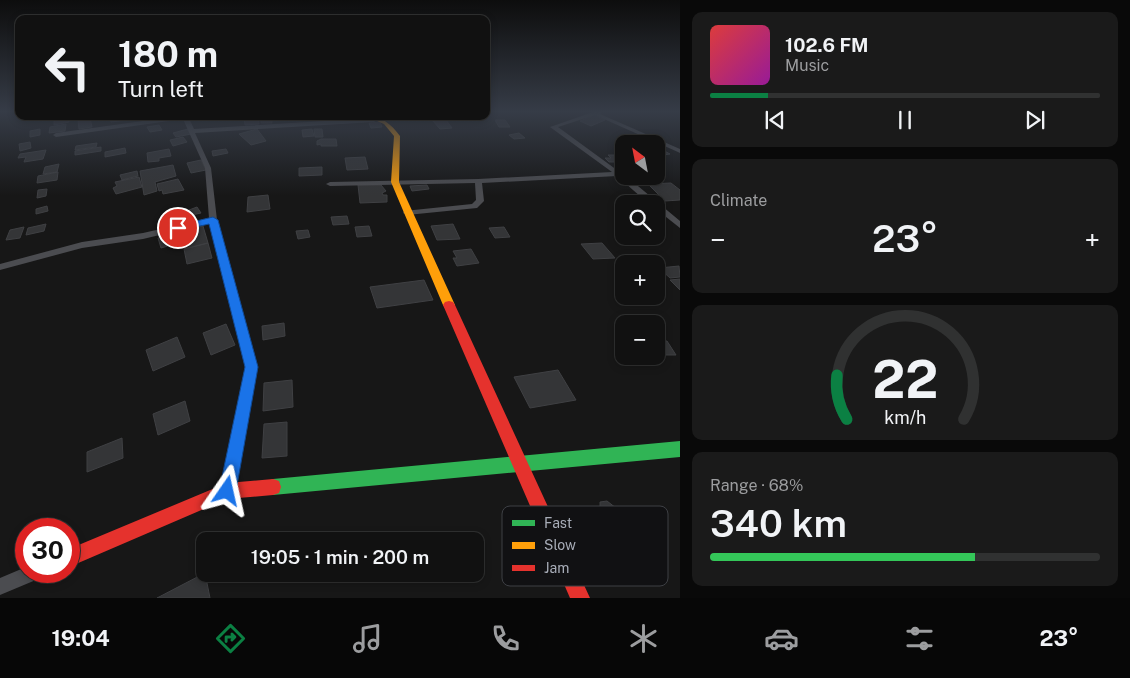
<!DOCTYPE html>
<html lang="en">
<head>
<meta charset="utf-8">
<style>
	:root { --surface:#111; --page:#1a1a1a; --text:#f1f3f6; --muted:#9c9d9f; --line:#303131; --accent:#0b8043 }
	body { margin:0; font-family:"Public Sans",sans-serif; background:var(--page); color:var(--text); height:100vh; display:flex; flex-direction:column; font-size:19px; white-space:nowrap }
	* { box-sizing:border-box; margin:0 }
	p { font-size:16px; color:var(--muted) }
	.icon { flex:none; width:28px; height:28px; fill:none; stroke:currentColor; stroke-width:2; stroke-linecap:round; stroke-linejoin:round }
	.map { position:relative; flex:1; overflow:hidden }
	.drawer { display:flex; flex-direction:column; gap:12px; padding:12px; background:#090909; width:450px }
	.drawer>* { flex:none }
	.guide { position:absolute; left:15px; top:15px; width:475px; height:105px; border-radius:10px; box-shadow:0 2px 8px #0003,0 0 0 1px var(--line); background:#111; color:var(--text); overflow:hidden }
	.needle { width:32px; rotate:328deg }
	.fabs { position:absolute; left:615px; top:135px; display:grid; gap:10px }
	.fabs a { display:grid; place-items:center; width:50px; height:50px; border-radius:10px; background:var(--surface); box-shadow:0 2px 8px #0003,0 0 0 1px var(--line); font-size:25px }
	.speed { position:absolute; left:15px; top:518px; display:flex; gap:10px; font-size:25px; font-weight:700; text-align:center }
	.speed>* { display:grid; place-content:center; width:65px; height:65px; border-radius:50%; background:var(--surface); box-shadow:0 2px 8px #0003,0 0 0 1px var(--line); line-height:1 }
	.speed .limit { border:8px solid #d22; background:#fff; color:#111 }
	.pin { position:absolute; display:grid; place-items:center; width:42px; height:42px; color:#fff; margin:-21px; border:2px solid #fff; border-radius:50%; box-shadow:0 1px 5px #0007 }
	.me { position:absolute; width:55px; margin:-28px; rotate:11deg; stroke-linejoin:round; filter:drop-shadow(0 0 4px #0008) }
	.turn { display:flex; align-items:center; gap:18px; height:105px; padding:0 20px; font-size:22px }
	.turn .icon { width:65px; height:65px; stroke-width:2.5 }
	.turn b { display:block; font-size:35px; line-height:42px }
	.big { font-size:38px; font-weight:600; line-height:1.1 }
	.drawer .widget { flex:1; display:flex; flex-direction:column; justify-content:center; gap:8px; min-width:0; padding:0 18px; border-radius:10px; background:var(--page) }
	.drawer .dial { align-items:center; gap:0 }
	.dial svg { height:130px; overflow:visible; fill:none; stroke:var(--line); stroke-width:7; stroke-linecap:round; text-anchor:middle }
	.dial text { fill:var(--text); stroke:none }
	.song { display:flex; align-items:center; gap:15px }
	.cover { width:60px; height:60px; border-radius:8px; background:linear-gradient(135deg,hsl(0 70% 55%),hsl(300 70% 35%)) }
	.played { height:5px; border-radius:2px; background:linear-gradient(90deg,var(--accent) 15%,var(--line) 15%) }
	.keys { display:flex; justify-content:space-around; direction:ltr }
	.heat { display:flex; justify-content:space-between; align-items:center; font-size:28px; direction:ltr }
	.charge { height:8px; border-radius:4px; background:linear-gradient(90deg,#34c759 68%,var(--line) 0) }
	.trip { position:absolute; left:196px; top:532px; width:288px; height:50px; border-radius:10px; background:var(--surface); box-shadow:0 2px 8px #0003,0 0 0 1px var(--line); font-weight:600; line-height:50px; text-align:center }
	.dock { display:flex; height:80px; justify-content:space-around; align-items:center; background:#070707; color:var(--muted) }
	.dock .icon { width:35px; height:35px }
	.dock .selected { color:var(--accent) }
	.dock b { font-size:22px; color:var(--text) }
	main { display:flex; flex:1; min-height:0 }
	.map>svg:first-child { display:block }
	.building { fill:#343537; stroke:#3f4043 }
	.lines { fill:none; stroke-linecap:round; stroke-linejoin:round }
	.street { fill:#4b4c50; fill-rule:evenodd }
	.fast { fill:#30b455; fill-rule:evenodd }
	.slow { fill:#ff9f0a; fill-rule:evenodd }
	.jam { fill:#e5322d; fill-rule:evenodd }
	.route { fill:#1a73e8; stroke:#114b97 }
	.key { fill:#111113; stroke:#3e4045; stroke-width:1 }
	.key-label { font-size:14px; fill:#a8adb8 }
</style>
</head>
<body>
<main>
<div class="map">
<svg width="680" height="598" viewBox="0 0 680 598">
	<rect width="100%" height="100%" fill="#171717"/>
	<path class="building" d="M594,115L605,120L591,126L580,121Z
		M110,116H125L127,120L111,122Z
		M261,116H272V123H261Z
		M258,117L259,124L245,125L244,118Z
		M69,118V122L54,125V120Z
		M90,118L92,127L79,129L78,120Z
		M440,120H446L452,128L440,129L433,121Z
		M495,120H505L510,127H499Z
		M380,122L382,127L371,128L369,123Z
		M66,124L65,131L49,133L50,127Z
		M159,125L162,130L150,132L147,127Z
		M40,129V135L30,137V131Z
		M188,129L191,134L176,137L173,133Z
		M257,129L266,141L251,145L239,134Z
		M312,129L314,136L303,137L302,130Z
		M314,129H322L323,137H315Z
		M519,133L525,138L514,139L509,135Z
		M183,137L187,142L173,146L170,140Z
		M321,139H336L337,146H321V144L317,145V141Z
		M30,142L31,148L20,151L19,144Z
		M97,143L96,147L75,150L76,146Z
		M101,147V151L75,155V151Z
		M125,148L126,153L105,157V152Z
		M659,148L670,154L656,156V149Z
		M169,149L171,156L159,158V161L148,162L147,153Z
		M226,149L228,153L213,156L212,151Z
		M46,150L43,159L24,162L26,157L18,158L20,154Z
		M608,155H622L624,162H609L605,158H611Z
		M365,157L368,169L347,170L345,158Z
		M201,160L206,170L191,173L187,163Z
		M59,164L57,172L43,174L45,167Z
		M173,165L176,176L155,182L157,191L144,195L140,171Z
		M322,167V175L299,176V168Z
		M137,171L138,176L122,180L120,175Z
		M58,172L57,180L37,183L38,176Z
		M139,177L142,187L116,194L113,188L117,186L115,182Z
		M178,179L184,190L163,194L162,190L159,191L157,184Z
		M671,183L680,190V200L665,201L648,184Z
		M358,185H381L386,191L382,193L383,195H387V202L360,203Z
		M427,185L429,189L412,191L410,186Z
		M47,189L46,196L37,198L38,190Z
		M268,195L270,209L247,212L248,197Z
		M47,206L48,211L36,214V209Z
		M197,207L201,213L192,215L189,210Z
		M347,216L349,224L333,225L331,217Z
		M46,224L44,231L26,235L28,228Z
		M453,224L460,239L437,240L431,226Z
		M203,226L208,243L184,249L179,232Z
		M369,226L372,236L357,237L355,227Z
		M24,227L20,238L6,240L10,230Z
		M504,227L510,237L495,238L489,228Z
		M308,230L310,237L298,239L296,231Z
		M179,232L182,242L161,248L158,238Z
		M208,243L212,258L187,264L184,249Z
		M602,243L615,258L593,259L581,244Z
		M471,249L479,263L457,266L453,258H457L453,251Z
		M679,266L680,277L670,278L659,268Z
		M680,279V290L670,280Z
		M424,280L433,300L377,308L370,287Z
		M284,323L285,336L263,340L262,326Z
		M226,324L235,345L211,355L203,333Z
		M177,337L185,357L153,371L146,350Z
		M656,341H667L676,355H657Z
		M558,370L576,400L530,408L514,377Z
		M292,380L293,407L263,411L264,383Z
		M185,401L190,421L158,435L153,414Z
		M287,422V456L262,458L264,424Z
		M122,438L123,458L87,472V452Z
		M607,501L616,508L617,517L609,519L600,511V502Z
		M205,573L210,598H157Z"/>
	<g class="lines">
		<path class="street" d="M593,112H602L600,114L680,149V153L678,152L595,115L558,127L621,173L624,176H626L680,221V228L656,209V204H649L617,176L482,183L484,201L477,208L407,215L403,213L404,211L472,204L476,200L475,183L330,186L326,184L330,182L478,179L612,172L550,127Z
			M179,116H188L194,129L374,118L377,120L374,122L195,133L211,168L217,220L257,367L234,491L232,496L227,498L222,496L220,491L245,367L210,223L143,239L82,248L0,270V264L82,242L143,233L209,218L205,168L183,119L56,137L53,135L56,133Z
			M26,567V571H45L43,577L0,595V578Z"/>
		<path class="fast" d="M680,441V457L273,495L267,493L265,487L267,481L273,479Z"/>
		<path class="slow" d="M366,116C382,116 391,124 400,136L399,182L455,305L453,308H445L443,305L391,182L394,136L384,124Z"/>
		<path class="jam" d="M449,301L453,302L455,305L590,598H570L443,305L445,302Z
			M273,479L279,481L281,487L279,493L273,495L227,499L69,567V549L227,483Z"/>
	</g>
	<linearGradient id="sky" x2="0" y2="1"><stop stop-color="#0d0d0d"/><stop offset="0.57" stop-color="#363c47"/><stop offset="1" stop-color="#363c47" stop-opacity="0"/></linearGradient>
	<rect width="680" height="196" fill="url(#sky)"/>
	<path class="route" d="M213,217L218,220L258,367L236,491L233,497L227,499L222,497L219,491L245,367L209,224L178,231L173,228L175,226Z"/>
	<rect x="502" y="506" width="166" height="80" rx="8" class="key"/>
	<rect x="512" y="520" width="23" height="6" fill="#30b455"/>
	<rect x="512" y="542" width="23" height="7" fill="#ff9f0a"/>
	<rect x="512" y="565" width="23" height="6" fill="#e5322d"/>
	<g class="key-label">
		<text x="544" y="528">Fast</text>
		<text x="544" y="550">Slow</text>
		<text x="544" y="573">Jam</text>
	</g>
</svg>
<div class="fabs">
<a><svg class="needle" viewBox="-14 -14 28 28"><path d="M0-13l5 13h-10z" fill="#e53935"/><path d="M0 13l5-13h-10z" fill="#9c9d9f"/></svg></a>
<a><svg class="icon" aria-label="search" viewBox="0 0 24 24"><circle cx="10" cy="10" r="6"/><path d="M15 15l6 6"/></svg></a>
<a>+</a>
<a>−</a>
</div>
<div class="speed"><div class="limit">30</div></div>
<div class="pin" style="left:178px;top:228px;background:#d93025"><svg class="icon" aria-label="arrive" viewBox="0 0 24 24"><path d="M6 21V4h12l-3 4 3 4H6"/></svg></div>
<svg class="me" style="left:227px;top:491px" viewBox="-20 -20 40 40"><path d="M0-17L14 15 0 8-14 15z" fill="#1a73e8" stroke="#fff" stroke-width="4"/></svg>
<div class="trip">19:05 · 1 min · 200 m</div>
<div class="guide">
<div class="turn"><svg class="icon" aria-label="left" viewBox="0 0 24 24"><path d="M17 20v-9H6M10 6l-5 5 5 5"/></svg><div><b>180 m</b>Turn left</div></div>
</div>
</div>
<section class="drawer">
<div class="widget">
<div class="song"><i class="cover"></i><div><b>102.6 FM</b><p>Music</p></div></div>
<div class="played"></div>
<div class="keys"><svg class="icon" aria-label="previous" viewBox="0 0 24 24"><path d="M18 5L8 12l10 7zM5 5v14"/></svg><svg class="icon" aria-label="pause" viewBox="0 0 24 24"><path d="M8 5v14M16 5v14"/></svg><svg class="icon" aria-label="next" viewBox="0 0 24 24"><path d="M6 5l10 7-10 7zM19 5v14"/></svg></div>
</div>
<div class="widget"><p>Climate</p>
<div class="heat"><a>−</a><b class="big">23°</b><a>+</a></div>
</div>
<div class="widget dial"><svg viewBox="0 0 100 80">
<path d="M14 69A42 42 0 1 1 86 69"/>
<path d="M14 69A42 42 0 0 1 8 42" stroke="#0b8043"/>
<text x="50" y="56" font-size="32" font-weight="700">22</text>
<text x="50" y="72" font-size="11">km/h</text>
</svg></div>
<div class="widget"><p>Range · 68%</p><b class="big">340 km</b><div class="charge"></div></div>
</section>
</main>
<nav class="dock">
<b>19:04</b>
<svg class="icon selected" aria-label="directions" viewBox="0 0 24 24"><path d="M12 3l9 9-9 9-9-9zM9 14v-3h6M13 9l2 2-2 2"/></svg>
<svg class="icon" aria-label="music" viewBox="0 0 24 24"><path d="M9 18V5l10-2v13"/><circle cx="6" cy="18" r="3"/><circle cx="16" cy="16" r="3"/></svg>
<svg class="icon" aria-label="phone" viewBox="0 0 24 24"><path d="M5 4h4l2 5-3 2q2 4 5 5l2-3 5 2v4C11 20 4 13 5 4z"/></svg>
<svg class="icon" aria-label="climate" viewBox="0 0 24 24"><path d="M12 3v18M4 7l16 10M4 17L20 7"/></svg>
<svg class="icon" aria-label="car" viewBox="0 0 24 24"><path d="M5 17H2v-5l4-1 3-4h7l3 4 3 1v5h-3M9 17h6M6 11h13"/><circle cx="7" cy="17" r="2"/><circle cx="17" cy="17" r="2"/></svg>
<svg class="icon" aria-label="filters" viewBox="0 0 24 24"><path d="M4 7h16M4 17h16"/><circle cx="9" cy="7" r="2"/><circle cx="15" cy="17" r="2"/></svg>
<b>23°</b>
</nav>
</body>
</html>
